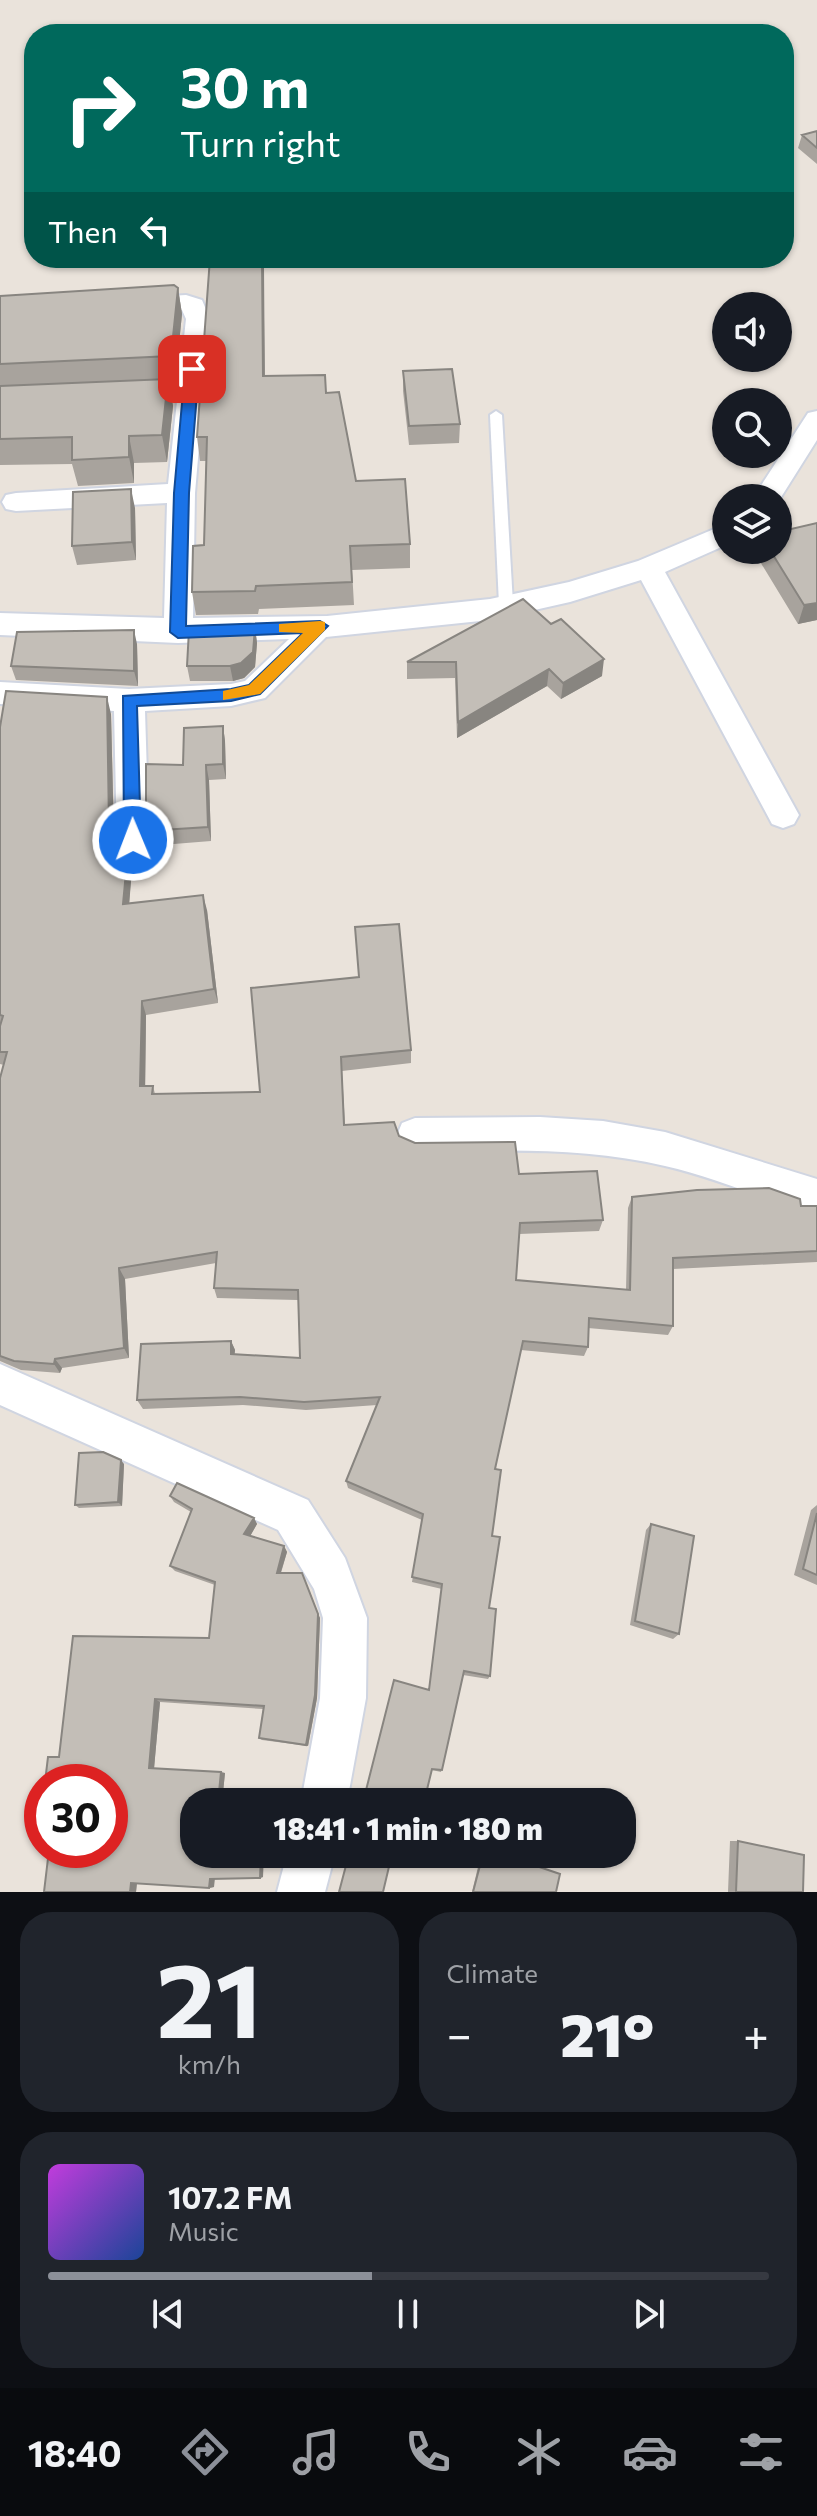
<!DOCTYPE html>
<html lang="en">
<head>
<meta charset="utf-8">
<style>
	:root { --surface:#171b24; --page:#20242c; --text:#f1f3f6; --muted:#9ea1a6; --line:#363941; --accent:#8c9099 }
	body { margin:0; font-family:Commissioner,sans-serif; background:var(--page); color:var(--text); height:100vh; display:flex; flex-direction:column; font-size:30px; white-space:nowrap }
	* { box-sizing:border-box; margin:0 }
	p { font-size:26px; color:var(--muted) }
	.icon { flex:none; width:44px; height:44px; fill:none; stroke:currentColor; stroke-width:2; stroke-linecap:round; stroke-linejoin:round }
	.map { position:relative; height:1892px; overflow:hidden }
	.side { display:flex; flex-direction:column; gap:20px; padding:20px; background:#0d0f14; flex:1 }
	.side>* { flex:none }
	.hud { position:absolute; left:24px; top:24px; width:770px; height:244px; border-radius:32px; box-shadow:0 2px 6px #0004; background:#00695c; color:#fff; overflow:hidden }
	.fabs { position:absolute; left:712px; top:292px; display:grid; gap:16px }
	.fabs a { display:grid; place-items:center; width:80px; height:80px; border-radius:50%; background:var(--surface); box-shadow:0 2px 6px #0004; font-size:40px }
	.speed { position:absolute; left:24px; top:1764px; display:flex; gap:16px; font-size:40px; font-weight:700; text-align:center }
	.speed>* { display:grid; place-content:center; width:104px; height:104px; border-radius:50%; background:var(--surface); box-shadow:0 2px 6px #0004; line-height:1 }
	.speed .limit { border:12px solid #d22; background:#fff; color:#111 }
	.pin { position:absolute; display:grid; place-items:center; width:68px; height:68px; color:#fff; margin:-34px; border-radius:16px; box-shadow:0 4px 12px #0006 }
	.me { position:absolute; width:88px; margin:-44px; rotate:359deg; stroke-linejoin:round; filter:drop-shadow(0 0 6px #0008) }
	.turn { display:flex; align-items:center; gap:28px; height:168px; padding:0 24px; font-size:36px }
	.turn .icon { width:104px; height:104px; stroke-width:2.5 }
	.turn b { display:block; font-size:56px; line-height:68px }
	.then { display:flex; align-items:center; height:76px; padding:0 24px; background:#0003; gap:16px; font-size:30px }
	.big { font-size:60px; font-weight:800; line-height:1.1 }
	.side .tile { flex:1; display:flex; flex-direction:column; justify-content:center; gap:12px; min-width:0; padding:0 28px; border-radius:32px; background:var(--page) }
	.side .dial { align-items:center; gap:0 }
	.dial b { font-size:104px; line-height:1 }
	.song { display:flex; align-items:center; gap:24px }
	.cover { width:96px; height:96px; border-radius:12px; background:linear-gradient(135deg,hsl(290 70% 55%),hsl(220 70% 35%)) }
	.played { height:8px; border-radius:4px; background:linear-gradient(90deg,var(--accent) 45%,var(--line) 45%) }
	.keys { display:flex; justify-content:space-around; direction:ltr }
	.heat { display:flex; justify-content:space-between; align-items:center; font-size:44px; direction:ltr }
	.side .tiles { flex:1; display:grid; gap:20px; grid-template-columns:1fr 1fr }
	.tile:last-child { grid-column:span 2 }
	.trip { position:absolute; left:180px; top:1788px; width:456px; height:80px; border-radius:32px; background:var(--surface); box-shadow:0 2px 6px #0004; font-weight:800; line-height:80px; text-align:center }
	.tab-bar { display:flex; height:128px; justify-content:space-around; align-items:center; background:#090b0e; color:var(--muted) }
	.tab-bar .icon { width:56px; height:56px }
	.tab-bar .selected { color:var(--accent) }
	.tab-bar b { font-size:36px; color:var(--text) }
	.map>svg:first-child { display:block }
	.lines { fill:none; stroke-linecap:round; stroke-linejoin:round }
	.lane-casing { stroke:#d0d5e1; stroke-width:4 }
	.street-casing { stroke:#d0d5e1; stroke-width:4 }
	.lane { fill:#fff; fill-rule:evenodd }
	.street { fill:#fff; fill-rule:evenodd }
	.wall { fill:#a8a39d }
	.shaded-wall { fill:#888580 }
	.building { fill:#c3beb7; stroke:#888580; stroke-width:2 }
	.route { fill:#1a73e8; stroke:#114b97; stroke-width:2 }
	.slow { fill:#f59e0b }
</style>
</head>
<body>
<div class="map">
<svg width="817" height="1892" viewBox="0 0 817 1892">
	<rect width="100%" height="100%" fill="#eae3db"/>
	<g class="lines">
		<defs>
			<path id="lane" d="M496,411L502,415L513,604L506,609L499,604L490,415Z"/>
			<path id="street" d="M186,295L202,300L210,319L195,493L193,618L327,616L490,599L569,582L638,561L726,524V545L665,572L799,815L794,824L783,828L772,824L641,580L570,602L490,620L326,637L265,698L231,706L145,711L149,840L144,849L133,853L122,849L117,840L114,711L0,704V682L129,689L231,684L245,681L289,639L178,643L0,635V613L164,618L167,503L16,511L6,509L2,502L6,495L16,493L168,484L186,319L182,310L135,312L123,305L135,298Z
				M817,411V440L778,502V498H753L808,413Z
				M540,1117L603,1121L665,1132L817,1179V1215C766,1200 717,1178 665,1166C583,1147 499,1150 415,1152L402,1147L397,1135L402,1123L415,1118Z
				M0,1364L308,1500L345,1558L367,1618L366,1698L347,1802H301L320,1698L323,1618L314,1589L278,1530L0,1405Z
				M287,1854H335L325,1892H277Z"/>
		</defs>
		<use href="#lane" class="lane-casing"/>
		<use href="#street" class="street-casing"/>
		<use href="#lane" class="lane"/>
		<use href="#street" class="street"/>
	</g>
	<path class="wall" d="M817,131V164L798,148L802,135Z
		M210,258H263L265,376L326,393L356,481L410,544V568L352,570L354,605L259,609L258,614L196,615L192,592L204,545L206,461H200L197,437Z
		M178,288L182,314L175,383H169L173,406L167,462L134,463V483L78,486L72,464L0,465V296Z
		M403,371L460,424L459,443L409,445L403,391Z
		M135,508L136,560L77,565L72,546Z
		M757,550H778L817,620L798,624L756,555Z
		M523,599L602,676L561,699L547,686L457,738L455,678L407,679V662Z
		M255,628L257,643L255,667L244,678L233,681H190L187,666Z
		M137,644L138,686L16,680L11,666Z
		M111,714L114,832L116,836L129,840L133,856L129,903L207,910L218,1003L146,1015L145,1086H153L155,1094L260,1092L251,988L411,1050V1063L342,1071L345,1125L399,1136L415,1143L519,1174L603,1220L599,1231L519,1234L516,1280L626,1290L628,1208L632,1197L817,1206V1262L673,1269V1326L668,1335L588,1328V1347L584,1356L521,1350L495,1469L489,1608L490,1676L488,1679L463,1675L441,1772L432,1770L429,1690L442,1589L412,1582L422,1520L348,1488L346,1481L377,1405L306,1410L243,1405L143,1409L137,1400L231,1341L235,1350L234,1354L300,1358L298,1300L217,1298L214,1288L216,1263L125,1279L129,1358L62,1368L60,1373L21,1370L0,1361V1078L4,1065L0,1064V727Z
		M223,726L225,741L226,779L209,780L211,841L149,846L146,831L183,765Z
		M124,1464L122,1506L79,1508L75,1505Z
		M170,1496L254,1518L257,1524L250,1536L284,1546L287,1552L281,1573L320,1618L317,1698L308,1746L262,1740L259,1738L263,1709L160,1702L154,1768L225,1773L222,1802H194L263,1877L260,1878L214,1879V1887L209,1888L137,1883L136,1892H44L59,1757L209,1638L215,1585L175,1571L170,1566L191,1512L174,1502Z
		M817,1505V1585L794,1575L811,1510Z
		M651,1524L679,1634L673,1639L630,1625L646,1530Z
		M730,1841H738L803,1892H728Z
		M481,1854H501L556,1892H472Z"/>
	<path class="shaded-wall" d="M262,258H263L264,267L265,400L263,376Z
		M178,288L182,314L175,383L171,356Z
		M168,379L173,406L167,462L162,435Z
		M129,436L134,463V483L129,457Z
		M131,489L135,508L136,560L132,542Z
		M817,603V620L798,624L804,605Z
		M255,628L257,643L255,667L244,678L233,681L230,666Z
		M134,630L137,644L138,686L134,671Z
		M604,659L602,676L561,699L563,683Z
		M549,669L547,686L457,738L458,722Z
		M107,697L111,714L114,840L109,825Z
		M223,726L225,741L226,779L223,764Z
		M206,765L209,780L211,841L208,827Z
		M129,840L133,856L128,919L123,904Z
		M203,895L207,910L218,1003L214,989Z
		M142,1001L146,1015L145,1099L140,1086Z
		M119,1268L125,1279L129,1358L124,1348Z
		M231,1341L235,1350L234,1363L231,1354Z
		M55,1359L62,1368L60,1373L54,1364Z
		M121,1460L124,1464L122,1506L118,1502Z
		M254,1518L257,1524L248,1540L244,1534Z
		M284,1546L287,1552L279,1578L277,1573Z
		M302,1573L320,1618L317,1698L308,1746L306,1745Z
		M155,1699L160,1702L154,1769L149,1768Z
		M221,1772L225,1773L222,1802H218Z
		M261,1854H264L263,1877L260,1878Z
		M215,1878L214,1887L209,1888L210,1879Z
		M137,1882L136,1892H130L131,1883Z"/>
	<path class="building" d="M817,131V148L802,135Z
		M210,258H262L263,376L325,375L326,393L339,392L356,481L405,479L410,544L350,546L352,582L256,586L255,591L192,592L193,546L204,545L207,437H197Z
		M174,285L178,288L171,356L0,364V296Z
		M452,369L460,424L409,426L403,371Z
		M168,379L162,435L129,436V457L72,460V437L0,439V386Z
		M131,489L132,542L72,546L73,492Z
		M817,523V603L804,605L770,550H778V532Z
		M523,599L551,624L561,619L604,659L563,683L549,669L458,722L456,662H407Z
		M255,628L253,652L241,663L230,666H187L189,630Z
		M134,630V671L11,666L17,632Z
		M6,691L107,697L109,825L116,836L129,840L123,904L203,895L214,989L142,1001L140,1086H153L152,1094L260,1092L251,988L359,977L355,927L399,924L411,1050L341,1057L344,1125L394,1122L399,1136L415,1143L515,1142L519,1174L597,1171L603,1220L520,1223L516,1280L630,1290L632,1197L697,1190L769,1188L800,1199L801,1206H817V1251L673,1258V1326L589,1318L588,1347L523,1341L495,1469L501,1470L492,1536L500,1537L489,1608L496,1609L490,1676L464,1671L442,1770L432,1769L424,1802H363L394,1680L429,1690L442,1584L412,1577L423,1514L346,1481L380,1397L304,1402L240,1397L137,1400L141,1344L231,1341V1354L300,1358L298,1290L214,1288L217,1252L119,1268L124,1348L55,1359L54,1364L14,1361L0,1356V1078L7,1052H0V1026L3,1016L0,1015V727Z
		M223,726V764L206,765L208,827L146,831V764L183,765L184,728Z
		M103,1452L121,1460L118,1502L75,1505L79,1453Z
		M177,1483L254,1518L244,1534L284,1546L277,1573H302L318,1614L315,1695L306,1745L259,1738L264,1706L155,1699L149,1768L221,1772L218,1802H194V1854H261L260,1878L210,1879L209,1888L131,1883L130,1892H44L49,1850H110V1782H45L48,1757H59L73,1636L209,1638L215,1582L170,1566L192,1509L170,1496Z
		M817,1513V1575L803,1569Z
		M651,1524L694,1536L679,1634L635,1621Z
		M738,1841L804,1855L803,1892H736Z
		M349,1854H392L383,1892H339Z
		M398,1854H410L409,1858Z
		M483,1854H501L560,1874L556,1892H473Z"/>
	<path class="route" d="M192,365L199,369L189,493L186,626L320,621L328,626L260,694L231,701L137,706L141,840L133,847L124,840L123,696L231,689L249,685L303,633L178,638L170,632L174,493L185,369Z"/>
	<path class="slow" d="M320,621L325,622V630L260,694L223,700V691L249,685L303,633L279,632V624Z"/>
</svg>
<div class="fabs">
<a><svg class="icon" aria-label="sound" viewBox="0 0 24 24"><path d="M4 9h4l5-4v14l-5-4H4zM17 9q2 3 0 6"/></svg></a>
<a><svg class="icon" aria-label="search" viewBox="0 0 24 24"><circle cx="10" cy="10" r="6"/><path d="M15 15l6 6"/></svg></a>
<a><svg class="icon" aria-label="layers" viewBox="0 0 24 24"><path d="M12 4l9 5-9 5-9-5zM3 14l9 5 9-5"/></svg></a>
</div>
<div class="speed"><div class="limit">30</div></div>
<div class="pin" style="left:192px;top:369px;background:#d93025"><svg class="icon" aria-label="arrive" viewBox="0 0 24 24"><path d="M6 21V4h12l-3 4 3 4H6"/></svg></div>
<svg class="me" style="left:133px;top:840px" viewBox="-20 -20 40 40"><circle r="17" fill="#1a73e8" stroke="#fff" stroke-width="3"/><path d="M0-11L8 9 0 5-8 9z" fill="#fff"/></svg>
<div class="trip">18:41 · 1 min · 180 m</div>
<div class="hud">
<div class="turn"><svg class="icon" aria-label="right" viewBox="0 0 24 24"><path d="M7 20v-9h11M14 6l5 5-5 5"/></svg><div><b>30 m</b>Turn right</div></div>
<div class="then">Then<svg class="icon" aria-label="left" viewBox="0 0 24 24"><path d="M17 20v-9H6M10 6l-5 5 5 5"/></svg></div>
</div>
</div>
<section class="side">
<div class="tiles">
<div class="tile dial"><b>21</b><p>km/h</p></div>
<div class="tile"><p>Climate</p>
<div class="heat"><a>−</a><b class="big">21°</b><a>+</a></div>
</div>
<div class="tile">
<div class="song"><i class="cover"></i><div><b>107.2 FM</b><p>Music</p></div></div>
<div class="played"></div>
<div class="keys"><svg class="icon" aria-label="previous" viewBox="0 0 24 24"><path d="M18 5L8 12l10 7zM5 5v14"/></svg><svg class="icon" aria-label="pause" viewBox="0 0 24 24"><path d="M8 5v14M16 5v14"/></svg><svg class="icon" aria-label="next" viewBox="0 0 24 24"><path d="M6 5l10 7-10 7zM19 5v14"/></svg></div>
</div>
</div>
</section>
<nav class="tab-bar">
<b>18:40</b>
<svg class="icon selected" aria-label="directions" viewBox="0 0 24 24"><path d="M12 3l9 9-9 9-9-9zM9 14v-3h6M13 9l2 2-2 2"/></svg>
<svg class="icon" aria-label="music" viewBox="0 0 24 24"><path d="M9 18V5l10-2v13"/><circle cx="6" cy="18" r="3"/><circle cx="16" cy="16" r="3"/></svg>
<svg class="icon" aria-label="phone" viewBox="0 0 24 24"><path d="M5 4h4l2 5-3 2q2 4 5 5l2-3 5 2v4C11 20 4 13 5 4z"/></svg>
<svg class="icon" aria-label="climate" viewBox="0 0 24 24"><path d="M12 3v18M4 7l16 10M4 17L20 7"/></svg>
<svg class="icon" aria-label="car" viewBox="0 0 24 24"><path d="M5 17H2v-5l4-1 3-4h7l3 4 3 1v5h-3M9 17h6M6 11h13"/><circle cx="7" cy="17" r="2"/><circle cx="17" cy="17" r="2"/></svg>
<svg class="icon" aria-label="filters" viewBox="0 0 24 24"><path d="M4 7h16M4 17h16"/><circle cx="9" cy="7" r="2"/><circle cx="15" cy="17" r="2"/></svg>
</nav>
</body>
</html>
